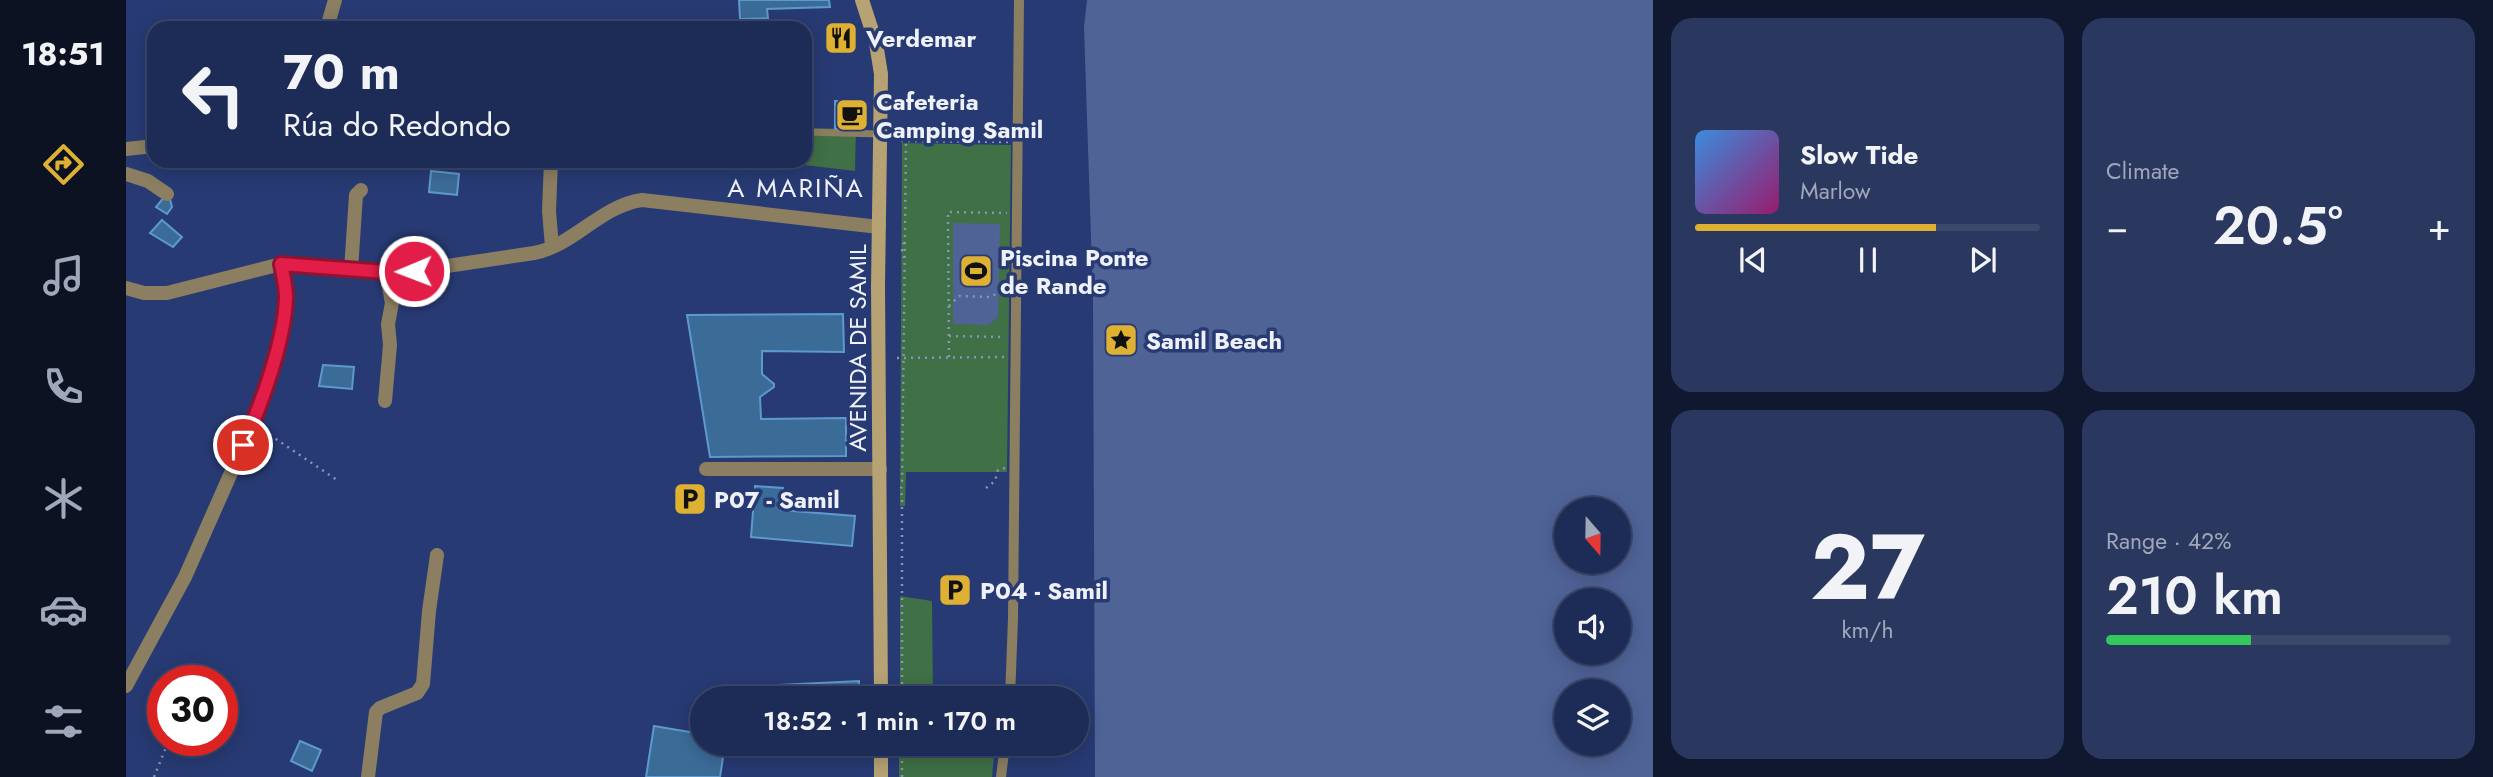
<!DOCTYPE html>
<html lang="en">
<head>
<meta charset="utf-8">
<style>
	:root { --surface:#1d2c56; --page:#2a3860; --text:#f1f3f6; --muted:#a0a7b9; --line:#3b486c; --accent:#deb133 }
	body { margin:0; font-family:Jost,sans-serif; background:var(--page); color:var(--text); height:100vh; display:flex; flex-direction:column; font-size:26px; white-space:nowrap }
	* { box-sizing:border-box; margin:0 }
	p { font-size:23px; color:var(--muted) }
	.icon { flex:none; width:38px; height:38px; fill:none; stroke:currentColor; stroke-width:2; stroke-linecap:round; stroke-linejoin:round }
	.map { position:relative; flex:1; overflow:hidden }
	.sheet { display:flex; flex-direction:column; gap:18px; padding:18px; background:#10182f; width:840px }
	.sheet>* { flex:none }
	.guide { position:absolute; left:21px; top:21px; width:665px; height:147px; border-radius:21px; box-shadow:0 4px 18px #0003,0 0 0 2px var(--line); background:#1d2c56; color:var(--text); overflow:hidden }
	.needle { width:46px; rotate:160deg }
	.buttons { position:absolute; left:1428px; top:497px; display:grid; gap:14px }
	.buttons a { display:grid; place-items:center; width:77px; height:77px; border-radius:50%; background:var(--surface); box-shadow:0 4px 18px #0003,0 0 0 2px var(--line); font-size:35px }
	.speed { position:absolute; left:21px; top:665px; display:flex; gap:14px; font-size:35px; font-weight:700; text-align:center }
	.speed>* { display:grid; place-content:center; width:91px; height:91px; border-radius:50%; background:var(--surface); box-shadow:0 4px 18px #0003,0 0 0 2px var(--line); line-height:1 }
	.speed .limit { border:10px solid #d22; background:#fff; color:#111 }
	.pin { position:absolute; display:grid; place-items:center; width:60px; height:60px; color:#fff; margin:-30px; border:4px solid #fff; border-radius:50%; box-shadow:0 2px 7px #0007 }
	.me { position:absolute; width:77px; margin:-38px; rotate:269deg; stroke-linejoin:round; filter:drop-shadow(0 0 5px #0008) }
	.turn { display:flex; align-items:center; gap:24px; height:147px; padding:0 21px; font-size:32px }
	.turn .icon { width:91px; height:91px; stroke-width:2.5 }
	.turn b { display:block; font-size:49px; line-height:60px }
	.big { font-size:52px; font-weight:600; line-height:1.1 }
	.sheet .tile { flex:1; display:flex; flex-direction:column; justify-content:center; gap:10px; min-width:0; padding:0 24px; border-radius:21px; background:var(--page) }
	.sheet .dial { align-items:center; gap:0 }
	.dial b { font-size:91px; line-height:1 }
	.song { display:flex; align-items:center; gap:21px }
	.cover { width:84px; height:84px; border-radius:10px; background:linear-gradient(135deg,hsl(210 70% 55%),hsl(320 70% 35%)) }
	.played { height:7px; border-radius:4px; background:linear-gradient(90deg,var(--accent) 70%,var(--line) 70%) }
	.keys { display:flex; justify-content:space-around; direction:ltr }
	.heat { display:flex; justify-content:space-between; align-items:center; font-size:38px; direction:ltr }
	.charge { height:10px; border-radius:5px; background:linear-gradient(90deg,#34c759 42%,var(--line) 0) }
	.sheet .tiles { flex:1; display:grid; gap:18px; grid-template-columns:repeat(2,1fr) }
	.trip { position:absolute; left:564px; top:686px; width:399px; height:70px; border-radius:35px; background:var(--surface); box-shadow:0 4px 18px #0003,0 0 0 2px var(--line); font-weight:600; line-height:70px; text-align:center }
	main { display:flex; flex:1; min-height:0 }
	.tabs { display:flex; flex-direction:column; width:126px; justify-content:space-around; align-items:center; background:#0c1222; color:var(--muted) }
	.tabs .icon { width:49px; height:49px }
	.tabs .on { color:var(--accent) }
	.tabs b { font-size:32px; color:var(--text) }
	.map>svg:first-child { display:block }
	.green { fill:#3f7046 }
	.water { fill:#4f6397; fill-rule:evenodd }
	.building { fill:#3b6c98; stroke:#5e99ce; stroke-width:2 }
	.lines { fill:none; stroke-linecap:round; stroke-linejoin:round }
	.path { stroke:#8a95b5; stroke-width:2.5; stroke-dasharray:2 5; stroke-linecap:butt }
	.service { stroke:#8b7e61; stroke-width:7 }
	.pedestrian { stroke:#8b7e61; stroke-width:10 }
	.minor { stroke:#8b7e61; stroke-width:14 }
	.secondary { stroke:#b6a272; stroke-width:14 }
	.route-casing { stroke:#92132f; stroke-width:18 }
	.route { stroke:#e11d48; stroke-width:12 }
	.labels { text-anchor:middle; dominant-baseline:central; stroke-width:7; stroke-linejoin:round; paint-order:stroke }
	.poi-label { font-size:24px; font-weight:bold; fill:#eef1f8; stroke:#273a73; text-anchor:start }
	.street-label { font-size:24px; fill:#eef1f8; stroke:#273a73 }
	.neighbourhood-label { font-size:26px; letter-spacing:2px; fill:#eef1f8; stroke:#273a73 }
</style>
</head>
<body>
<main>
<nav class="tabs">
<b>18:51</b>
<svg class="icon on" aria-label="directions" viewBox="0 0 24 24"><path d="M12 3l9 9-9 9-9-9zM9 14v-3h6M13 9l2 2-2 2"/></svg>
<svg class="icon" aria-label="music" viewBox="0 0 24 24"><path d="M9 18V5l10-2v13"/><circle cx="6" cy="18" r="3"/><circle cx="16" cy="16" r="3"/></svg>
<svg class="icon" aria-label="phone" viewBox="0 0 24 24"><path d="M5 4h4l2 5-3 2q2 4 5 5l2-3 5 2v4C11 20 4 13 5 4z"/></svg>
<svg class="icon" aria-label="climate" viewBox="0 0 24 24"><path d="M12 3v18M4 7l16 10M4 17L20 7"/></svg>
<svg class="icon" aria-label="car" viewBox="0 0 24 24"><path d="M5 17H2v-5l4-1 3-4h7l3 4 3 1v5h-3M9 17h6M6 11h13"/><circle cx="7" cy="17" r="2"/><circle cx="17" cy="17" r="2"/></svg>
<svg class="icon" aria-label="filters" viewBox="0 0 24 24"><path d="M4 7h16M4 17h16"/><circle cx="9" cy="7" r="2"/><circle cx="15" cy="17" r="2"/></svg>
</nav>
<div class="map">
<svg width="1527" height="777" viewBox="0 0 1527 777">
	<rect width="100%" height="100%" fill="#273a73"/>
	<path class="green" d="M679,128L730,129L729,171L644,161H679Z
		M776,143L885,145L881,472H780L779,506H774Z
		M774,596L806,601L807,698H774Z
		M773,744H869L866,777H773Z"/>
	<path class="water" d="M961,0H1527V777H969L967,298L958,27ZM1440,509H1493V562H1440ZM1440,600H1493V653H1440ZM1440,691H1493V744H1440Z
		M827,223L874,224L872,317L863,325L827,324Z"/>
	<path class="building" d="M613,0H703L704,7L641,9L642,18L614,19Z
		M414,24L432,25V28H414Z
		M709,101H730V129H709Z
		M305,171L333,174L331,195L303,192Z
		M39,196L44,199L46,207L41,214L30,207Z
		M36,220L56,237L47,247L24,233Z
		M717,314L718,352L636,351V374L648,384V387L634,397L635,419L720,418V456L584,457L561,315Z
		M197,365L228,367L226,389L193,386Z
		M629,486L657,488L655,510L729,516L726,546L625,537Z
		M733,681V698H653V685Z
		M528,726L576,734V744H599L594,777H520Z
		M174,741L195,750L186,771L165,761Z"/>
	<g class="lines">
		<path class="path" d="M775,141L882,142
			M778,258L776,250L778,242
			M823,306L833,296L863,297L880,290
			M823,336L879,337
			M823,357L822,212L881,213
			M771,358L880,357
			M138,431L211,480
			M860,488L869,481L872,470L879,468
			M776,698V495L774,490L776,486L780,141
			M28,777L43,740
			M776,777V744"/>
		<path class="service" d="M679,132L754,134"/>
		<path class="pedestrian" d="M884,698L887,618L893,0
			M875,777L879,744"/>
		<path class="minor" d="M199,28L202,24L209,0
			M0,149L28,146
			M425,161L423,211L426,247
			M0,174L22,181L41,194
			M225,270L230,195L235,190
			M0,288L18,293H41L155,264L274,273L408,253C447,246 474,206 516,200L753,227
			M259,401L264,345L262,324L266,303L260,272
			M580,469H754
			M0,686L59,577L127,423L157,331L160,295L155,264
			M242,777L250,712L254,708L291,693L297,684L303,611L311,555"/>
		<path class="secondary" d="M736,0L750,43L755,74L752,286L755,698
			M755,744V777"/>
	</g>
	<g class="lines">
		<defs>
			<path id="route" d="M117,445C135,406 159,340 160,297C160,286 157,275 155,264L260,272L288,271"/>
		</defs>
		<use href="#route" class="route-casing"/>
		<use href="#route" class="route"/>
	</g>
	<defs>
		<symbol id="restaurant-square" viewBox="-11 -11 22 22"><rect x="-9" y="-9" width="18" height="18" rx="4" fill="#deb133" stroke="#273a73"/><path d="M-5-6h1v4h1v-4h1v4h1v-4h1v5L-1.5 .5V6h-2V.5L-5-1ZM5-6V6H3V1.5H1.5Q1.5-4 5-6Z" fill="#111"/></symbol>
		<symbol id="cafe-square" viewBox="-11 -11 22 22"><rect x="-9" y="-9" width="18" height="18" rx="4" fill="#deb133" stroke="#273a73"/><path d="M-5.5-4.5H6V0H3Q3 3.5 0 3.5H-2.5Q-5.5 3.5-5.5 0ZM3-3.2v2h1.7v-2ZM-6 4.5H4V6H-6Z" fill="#111"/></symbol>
		<symbol id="stadium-square" viewBox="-11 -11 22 22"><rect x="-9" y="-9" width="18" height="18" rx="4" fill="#deb133" stroke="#273a73"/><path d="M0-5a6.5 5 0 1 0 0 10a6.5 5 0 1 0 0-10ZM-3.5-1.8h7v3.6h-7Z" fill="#111"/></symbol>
		<symbol id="sight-square" viewBox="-11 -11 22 22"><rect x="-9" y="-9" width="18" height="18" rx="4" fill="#deb133" stroke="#273a73"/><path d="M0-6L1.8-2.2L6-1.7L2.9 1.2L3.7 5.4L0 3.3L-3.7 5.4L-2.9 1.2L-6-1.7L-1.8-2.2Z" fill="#111"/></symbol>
		<symbol id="parking-square" viewBox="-11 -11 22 22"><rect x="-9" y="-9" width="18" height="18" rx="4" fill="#deb133" stroke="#273a73"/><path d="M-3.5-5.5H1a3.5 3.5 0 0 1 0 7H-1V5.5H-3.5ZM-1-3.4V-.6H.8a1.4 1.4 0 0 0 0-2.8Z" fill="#111"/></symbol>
	</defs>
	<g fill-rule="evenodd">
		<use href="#restaurant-square" x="696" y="19" width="38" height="38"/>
		<use href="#cafe-square" x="707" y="96" width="38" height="38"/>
		<use href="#stadium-square" x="831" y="252" width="38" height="38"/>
		<use href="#sight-square" x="976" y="321" width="38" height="38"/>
		<use href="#parking-square" x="545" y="480" width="38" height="38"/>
		<use href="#parking-square" x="810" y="571" width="38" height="38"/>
	</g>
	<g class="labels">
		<g class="poi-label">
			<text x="740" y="38">Verdemar</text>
			<text x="750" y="101">Cafeteria<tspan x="750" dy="28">Camping Samil</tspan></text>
			<text x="874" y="257">Piscina Ponte<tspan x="874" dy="28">de Rande</tspan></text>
			<text x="1020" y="340">Samil Beach</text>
			<text x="588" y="499">P07 - Samil</text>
			<text x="854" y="590">P04 - Samil</text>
		</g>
		<g class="street-label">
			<text transform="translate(731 348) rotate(-90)">AVENIDA DE SAMIL</text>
		</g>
		<g class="neighbourhood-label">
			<text x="670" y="188">A MARIÑA</text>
		</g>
	</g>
</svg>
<div class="buttons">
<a><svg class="needle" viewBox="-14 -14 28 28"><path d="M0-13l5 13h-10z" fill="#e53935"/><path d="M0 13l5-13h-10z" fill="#a0a7b9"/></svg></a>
<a><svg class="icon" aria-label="sound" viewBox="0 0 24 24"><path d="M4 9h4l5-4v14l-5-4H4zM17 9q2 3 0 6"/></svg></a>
<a><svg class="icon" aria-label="layers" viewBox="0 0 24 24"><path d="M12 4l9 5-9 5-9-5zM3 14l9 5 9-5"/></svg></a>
</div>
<div class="speed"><div class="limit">30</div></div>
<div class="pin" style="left:117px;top:445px;background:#d93025"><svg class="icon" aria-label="arrive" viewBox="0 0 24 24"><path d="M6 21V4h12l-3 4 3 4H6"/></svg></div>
<svg class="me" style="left:288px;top:271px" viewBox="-20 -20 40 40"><circle r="17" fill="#e11d48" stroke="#fff" stroke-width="3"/><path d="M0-11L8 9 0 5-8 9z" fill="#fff"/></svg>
<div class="trip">18:52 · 1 min · 170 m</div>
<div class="guide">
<div class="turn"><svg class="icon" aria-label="left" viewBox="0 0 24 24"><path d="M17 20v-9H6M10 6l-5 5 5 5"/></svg><div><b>70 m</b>Rúa do Redondo</div></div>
</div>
</div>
<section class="sheet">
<div class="tiles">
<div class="tile">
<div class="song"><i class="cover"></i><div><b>Slow Tide</b><p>Marlow</p></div></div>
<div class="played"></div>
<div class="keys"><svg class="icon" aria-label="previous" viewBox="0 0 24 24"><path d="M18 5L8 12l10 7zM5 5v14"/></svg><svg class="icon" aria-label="pause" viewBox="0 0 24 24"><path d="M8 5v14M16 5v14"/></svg><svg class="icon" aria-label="next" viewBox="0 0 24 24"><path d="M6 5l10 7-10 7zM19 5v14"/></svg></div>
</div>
<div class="tile"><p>Climate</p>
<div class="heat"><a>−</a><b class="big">20.5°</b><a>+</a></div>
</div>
<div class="tile dial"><b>27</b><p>km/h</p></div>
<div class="tile"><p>Range · 42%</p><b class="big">210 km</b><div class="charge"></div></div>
</div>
</section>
</main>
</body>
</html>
